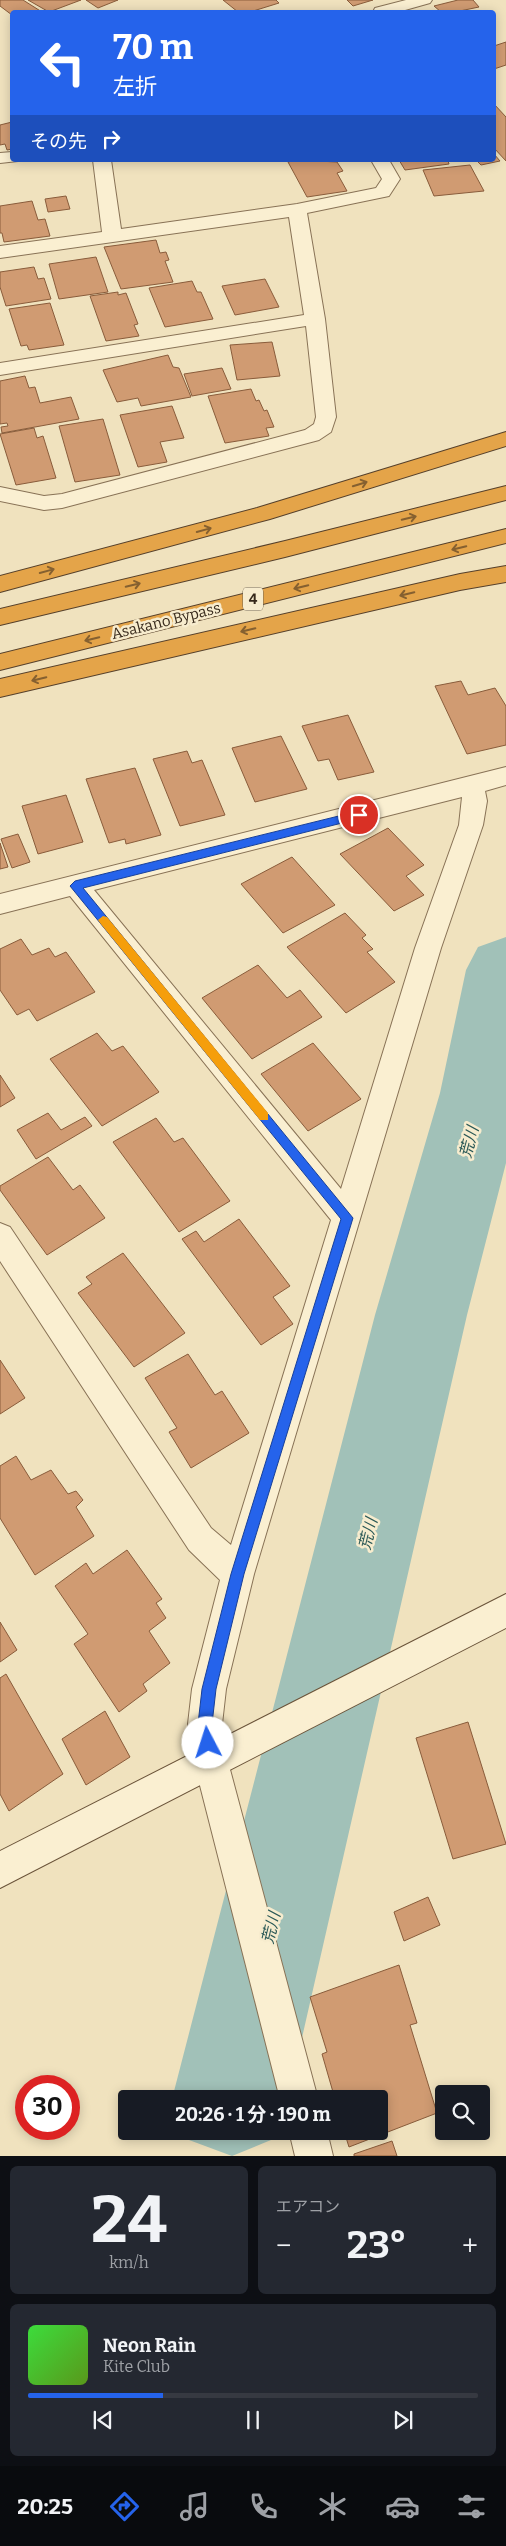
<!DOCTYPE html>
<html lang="ja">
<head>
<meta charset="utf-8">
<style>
	:root { --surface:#171b24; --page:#242831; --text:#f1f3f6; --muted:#9ea1a6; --line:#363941; --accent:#2563eb }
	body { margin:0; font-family:Bitter,"Noto Sans JP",serif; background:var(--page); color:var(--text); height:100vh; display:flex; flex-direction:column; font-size:19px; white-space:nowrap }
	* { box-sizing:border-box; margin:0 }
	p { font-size:16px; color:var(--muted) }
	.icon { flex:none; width:28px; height:28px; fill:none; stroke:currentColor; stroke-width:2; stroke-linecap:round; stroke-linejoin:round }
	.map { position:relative; height:2156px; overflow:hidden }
	.details { display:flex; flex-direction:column; gap:10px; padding:10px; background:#0d0f14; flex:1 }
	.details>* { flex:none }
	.banner { position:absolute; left:10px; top:10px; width:486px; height:152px; border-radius:5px; box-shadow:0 2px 12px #0003; background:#2563eb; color:#fff; overflow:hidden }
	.fabs { position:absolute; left:435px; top:2085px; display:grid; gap:10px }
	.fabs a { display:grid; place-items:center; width:55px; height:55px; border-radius:5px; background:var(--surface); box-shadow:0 2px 12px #0003; font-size:25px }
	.speed { position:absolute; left:15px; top:2075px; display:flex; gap:10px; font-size:25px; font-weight:700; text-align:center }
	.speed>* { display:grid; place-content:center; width:65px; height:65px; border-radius:50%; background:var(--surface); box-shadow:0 2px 12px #0003; line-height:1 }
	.speed .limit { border:8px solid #d22; background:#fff; color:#111 }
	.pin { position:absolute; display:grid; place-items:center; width:42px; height:42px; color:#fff; margin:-21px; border:2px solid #fff; border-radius:50%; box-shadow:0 1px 5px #0007 }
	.me { position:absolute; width:55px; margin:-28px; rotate:355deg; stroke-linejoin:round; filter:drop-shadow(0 0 4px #0008) }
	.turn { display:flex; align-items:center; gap:18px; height:105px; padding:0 20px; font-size:22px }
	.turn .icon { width:65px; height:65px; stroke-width:2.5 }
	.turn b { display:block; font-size:35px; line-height:42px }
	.then { display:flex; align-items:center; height:48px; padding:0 20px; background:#0003; gap:10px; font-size:19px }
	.big { font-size:38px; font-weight:700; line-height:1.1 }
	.details .widget { flex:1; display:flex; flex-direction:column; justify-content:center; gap:8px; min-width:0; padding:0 18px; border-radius:8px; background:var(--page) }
	.details .dial { align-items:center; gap:0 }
	.dial b { font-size:65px; line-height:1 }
	.song { display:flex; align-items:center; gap:15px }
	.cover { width:60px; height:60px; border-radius:8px; background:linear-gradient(135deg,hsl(120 70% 55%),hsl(90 70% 35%)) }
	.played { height:5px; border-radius:2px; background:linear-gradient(90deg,var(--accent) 30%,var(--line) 30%) }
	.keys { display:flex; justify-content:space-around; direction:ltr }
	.heat { display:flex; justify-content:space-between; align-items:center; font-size:28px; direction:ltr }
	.details .tiles { flex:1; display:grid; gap:10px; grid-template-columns:1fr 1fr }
	.widget:last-child { grid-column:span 2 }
	.trip { position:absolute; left:118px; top:2090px; width:270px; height:50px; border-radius:5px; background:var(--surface); box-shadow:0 2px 12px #0003; font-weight:700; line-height:50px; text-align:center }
	.tabs { display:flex; height:80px; justify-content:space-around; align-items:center; background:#090b0e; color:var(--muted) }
	.tabs .icon { width:35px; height:35px }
	.tabs .active { color:var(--accent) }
	.tabs b { font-size:22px; color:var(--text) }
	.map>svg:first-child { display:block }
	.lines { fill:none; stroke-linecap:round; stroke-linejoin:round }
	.river { fill:#a1c1b8; fill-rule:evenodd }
	.building { fill:#d09b72; stroke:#895c3b }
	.street-casing { stroke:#887256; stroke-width:2 }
	.secondary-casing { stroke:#6a5339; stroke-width:2 }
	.highway-casing { stroke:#56402b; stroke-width:2 }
	.street { fill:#faefd1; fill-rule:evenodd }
	.secondary { fill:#faefd1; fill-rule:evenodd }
	.highway { fill:#e4a449; fill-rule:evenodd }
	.oneway { stroke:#856030 }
	.route { fill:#2563eb; stroke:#184099 }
	.slow { fill:#f59e0b }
	.labels { text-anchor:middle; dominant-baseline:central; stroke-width:5; stroke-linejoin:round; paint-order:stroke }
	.shield { fill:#f7ecce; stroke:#716451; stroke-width:1 }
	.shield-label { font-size:14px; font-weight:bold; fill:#37291b }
	.street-label { font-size:15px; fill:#37291b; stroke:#f7ecce }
	.water-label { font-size:16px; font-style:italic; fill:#2a5856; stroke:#f7ecce }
</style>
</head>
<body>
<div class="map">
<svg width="506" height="2156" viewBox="0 0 506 2156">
	<rect width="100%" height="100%" fill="#f0e2be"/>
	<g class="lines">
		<path class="river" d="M506,937V1163L467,1315L288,2099H172L375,1315L440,1093L466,970L478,947Z
			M186,2131H274L271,2140L232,2156L189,2140Z"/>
	</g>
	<path class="building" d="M0,0H23L42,12H12V15L0,6Z
		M28,0H81L49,12Z
		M86,0H118L98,8Z
		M223,0H276L279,3L250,12H238Z
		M347,0H373L353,6Z
		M458,0H473L479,7L455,12H441L434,6Z
		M506,42V65L494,69V46Z
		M494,104L506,117V161L494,148Z
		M12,122V149L7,150L5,144L0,145V125Z
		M494,154L500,161L481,165L476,160H494Z
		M298,160L337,162L343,171L337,173L347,191L307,197L288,162Z
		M399,160H451L448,161L449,164L405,170Z
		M470,165L484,191L434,196L423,170Z
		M66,196L70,209L48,212L45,199Z
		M32,201L38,220L45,219L50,236L4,242L2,233H0V206Z
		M156,240L160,253L166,252L169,260L165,261L173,282L121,289L104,247Z
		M96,257L108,292L59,299L49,264Z
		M34,267L38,279L44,278L51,299L6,306L0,287V272Z
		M265,279L279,307L235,315L222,286Z
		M192,281L197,292H201L213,319L165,327L149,288Z
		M118,292V295L126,293L138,324L134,325L139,336L106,341L90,296Z
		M50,303L64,345L29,350L27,345L21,346L9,309Z
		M272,342L280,376L237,380L230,345Z
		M168,355L173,367L179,368L191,397L141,406L138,398L117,402L103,370Z
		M222,368L231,389L192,396L184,374Z
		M25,376L29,388L35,387L40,403L71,397L79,419L2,433L1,427L8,426L7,423L0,424V381Z
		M251,389L256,401L259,400L264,411L267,410L274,427L266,428L269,436L225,443L208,396Z
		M172,406L184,438L160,442L167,462L138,467L120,415Z
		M103,419L120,475L75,482L59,426Z
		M34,428L37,438L43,436L56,478L16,485L0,434Z
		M461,681L468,695L495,688L506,706V745L467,754L435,686Z
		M348,715L374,772L338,780L329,759L318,761L302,726Z
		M281,736L307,789L255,802L232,748Z
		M187,751L192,763L202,760L225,815L180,826L153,759Z
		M135,768L161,835L126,844L125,839L109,843L86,779Z
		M66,795L83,842L38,854L22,806Z
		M388,828L424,865L406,876L424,895L394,911L340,854Z
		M18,834L30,862L12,868L1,839Z
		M0,843L8,867L0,869Z
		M292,857L335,905L283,933L241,884Z
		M345,913L366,935L362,938L373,949L367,952L395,982L346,1013L287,947Z
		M21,939L32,955L49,948L55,957L66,952L95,992L37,1021L29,1009L17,1015L0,990V949Z
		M258,965L287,998L300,990L322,1017L252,1059L202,998Z
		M97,1033L112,1051L123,1046L159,1092L102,1126L50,1059Z
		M313,1043L361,1099L308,1131L261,1074Z
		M0,1075L15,1098L0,1107Z
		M48,1113L61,1130L85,1117L92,1126L36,1159L17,1130Z
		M156,1118L174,1142L183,1138L230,1201L179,1232L113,1142Z
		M48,1157L73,1190L80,1185L105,1218L47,1255L0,1190V1186Z
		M239,1219L290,1286L273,1297L293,1324L261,1345L182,1239L196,1231L204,1242Z
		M123,1253L185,1333L134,1367L78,1293L92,1284L86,1277Z
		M188,1354L215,1395L222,1391L249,1433L191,1468L169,1432L177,1428L145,1378Z
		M0,1360L25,1398L0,1414Z
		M16,1456L31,1480L51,1470L68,1494L76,1491L83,1500L76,1507L94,1536L35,1575L0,1518V1466Z
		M127,1550L162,1599L156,1603L166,1618L149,1631L170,1663L143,1684L147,1691L119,1712L74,1644L88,1634L55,1586L86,1563L93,1574Z
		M0,1622L17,1650L0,1662Z
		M6,1674L63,1774L9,1811L0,1794V1678Z
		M105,1711L130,1757L86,1785L62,1739Z
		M468,1722L506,1844L453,1859L416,1738Z
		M428,1897L440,1925L404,1941L394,1912Z
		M399,1965L417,2023L410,2025L437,2113L349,2147L344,2131H379V2099H335L322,2054L327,2052L310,1997Z
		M392,2141L397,2156H354V2154Z"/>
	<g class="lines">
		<defs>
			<path id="street" d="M406,0H432L430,3L398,12H373L375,8Z
				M12,152V160L18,161L0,163V153Z
				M93,160H111L121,229L297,204L376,188L382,179L371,160H389L400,179L389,196L307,213L325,319L336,417L331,432L319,440L62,508L44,510L0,501V487L44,496L62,494L305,430L314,424L316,417L306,326L0,375V363L304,315L289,217L0,258V246L102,232Z
				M506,767V785L485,791L487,801L483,825L441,948L254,1574L226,1689L222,1724L228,1762L318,2099H280L194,1762L188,1724L192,1689L220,1580L189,1550L0,1261V1223L10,1227L211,1528L231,1545L331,1220L70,896L0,914V894ZM462,797L459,825L415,948L341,1189L94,890Z
				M289,2131H327L333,2156H295Z"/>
			<path id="secondary" d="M506,1594V1628L0,1888V1851Z"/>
			<path id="highway" d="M506,432V446L270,519L0,592V576L257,508Z
				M506,486V500L285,557L0,625V609L285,541Z
				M506,529V543L0,670V654Z
				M506,566V582L460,590L0,697V679L460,574Z"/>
		</defs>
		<use href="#street" class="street-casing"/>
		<use href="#secondary" class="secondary-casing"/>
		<use href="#highway" class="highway-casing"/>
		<use href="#street" class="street"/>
		<use href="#secondary" class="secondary"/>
		<use href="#highway" class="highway"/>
	</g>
	<defs><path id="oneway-shaft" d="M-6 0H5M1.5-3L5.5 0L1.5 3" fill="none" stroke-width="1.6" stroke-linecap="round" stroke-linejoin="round" transform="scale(1.25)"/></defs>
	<g class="oneway">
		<use href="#oneway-shaft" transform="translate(360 484) rotate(-17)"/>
		<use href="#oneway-shaft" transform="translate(409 518) rotate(-14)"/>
		<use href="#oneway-shaft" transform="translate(204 530) rotate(-15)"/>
		<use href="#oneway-shaft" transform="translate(459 548) rotate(166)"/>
		<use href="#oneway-shaft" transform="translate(47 571) rotate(-15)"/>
		<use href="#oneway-shaft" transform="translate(133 585) rotate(-13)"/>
		<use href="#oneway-shaft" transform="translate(301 587) rotate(166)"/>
		<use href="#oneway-shaft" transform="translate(407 594) rotate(167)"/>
		<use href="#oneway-shaft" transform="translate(248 630) rotate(167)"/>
		<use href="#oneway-shaft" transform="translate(92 639) rotate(166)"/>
		<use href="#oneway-shaft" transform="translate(39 679) rotate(167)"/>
	</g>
	<path class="route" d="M359,811L362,812V818L83,888L353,1218L244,1574L216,1689L212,1724L215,1743L213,1748L208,1750L203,1748L198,1724L202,1689L231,1574L341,1219L70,886L75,881Z"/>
	<path class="slow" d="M103,916L107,917L268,1113V1120H260L100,923L98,920Z"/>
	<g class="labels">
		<rect class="shield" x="243" y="587.5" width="20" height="23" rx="4"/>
		<g class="shield-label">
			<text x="253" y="599">4</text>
		</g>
		<g class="street-label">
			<text transform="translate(166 621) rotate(-14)">Asakano Bypass</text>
		</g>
		<g class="water-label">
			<text transform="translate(469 1142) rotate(-75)">荒川</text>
			<text transform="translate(368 1534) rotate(-76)">荒川</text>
			<text transform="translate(271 1928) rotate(-76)">荒川</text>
		</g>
	</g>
</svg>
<div class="fabs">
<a><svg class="icon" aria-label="search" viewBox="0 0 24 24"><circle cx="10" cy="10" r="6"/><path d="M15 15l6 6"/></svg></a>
</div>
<div class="speed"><div class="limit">30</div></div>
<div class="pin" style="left:359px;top:815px;background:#d93025"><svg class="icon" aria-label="arrive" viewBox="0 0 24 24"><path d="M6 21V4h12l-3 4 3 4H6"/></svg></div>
<svg class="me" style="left:208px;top:1743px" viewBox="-20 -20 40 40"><circle r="19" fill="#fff"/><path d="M0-13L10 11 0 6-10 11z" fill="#2563eb"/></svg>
<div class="trip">20:26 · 1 分 · 190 m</div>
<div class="banner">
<div class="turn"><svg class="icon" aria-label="left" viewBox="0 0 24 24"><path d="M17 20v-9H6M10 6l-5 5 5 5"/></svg><div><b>70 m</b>左折</div></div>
<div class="then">その先<svg class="icon" aria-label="right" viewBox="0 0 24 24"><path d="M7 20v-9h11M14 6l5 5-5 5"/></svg></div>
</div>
</div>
<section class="details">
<div class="tiles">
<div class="widget dial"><b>24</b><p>km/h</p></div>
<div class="widget"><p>エアコン</p>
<div class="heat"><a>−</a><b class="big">23°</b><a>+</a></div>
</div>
<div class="widget">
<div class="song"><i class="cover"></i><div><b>Neon Rain</b><p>Kite Club</p></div></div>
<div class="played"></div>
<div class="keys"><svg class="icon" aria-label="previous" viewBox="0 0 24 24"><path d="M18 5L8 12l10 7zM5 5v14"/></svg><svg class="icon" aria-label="pause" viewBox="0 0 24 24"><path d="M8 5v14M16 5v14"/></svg><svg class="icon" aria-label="next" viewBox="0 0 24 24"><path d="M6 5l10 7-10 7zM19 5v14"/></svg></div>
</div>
</div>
</section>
<nav class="tabs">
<b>20:25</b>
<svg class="icon active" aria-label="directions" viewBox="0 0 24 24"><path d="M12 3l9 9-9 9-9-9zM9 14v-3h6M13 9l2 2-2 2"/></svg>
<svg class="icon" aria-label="music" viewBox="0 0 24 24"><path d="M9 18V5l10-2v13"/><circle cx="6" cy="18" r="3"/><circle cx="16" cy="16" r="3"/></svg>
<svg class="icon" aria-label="phone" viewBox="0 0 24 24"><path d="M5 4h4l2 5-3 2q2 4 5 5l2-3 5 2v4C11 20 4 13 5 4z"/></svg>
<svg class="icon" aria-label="climate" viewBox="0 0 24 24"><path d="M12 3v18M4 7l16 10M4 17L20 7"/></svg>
<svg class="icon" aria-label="car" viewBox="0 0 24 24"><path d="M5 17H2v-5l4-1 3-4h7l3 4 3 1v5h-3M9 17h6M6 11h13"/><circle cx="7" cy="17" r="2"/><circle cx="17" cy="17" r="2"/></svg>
<svg class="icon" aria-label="filters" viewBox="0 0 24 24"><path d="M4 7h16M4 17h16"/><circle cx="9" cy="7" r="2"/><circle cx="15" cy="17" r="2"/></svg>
</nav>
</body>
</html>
